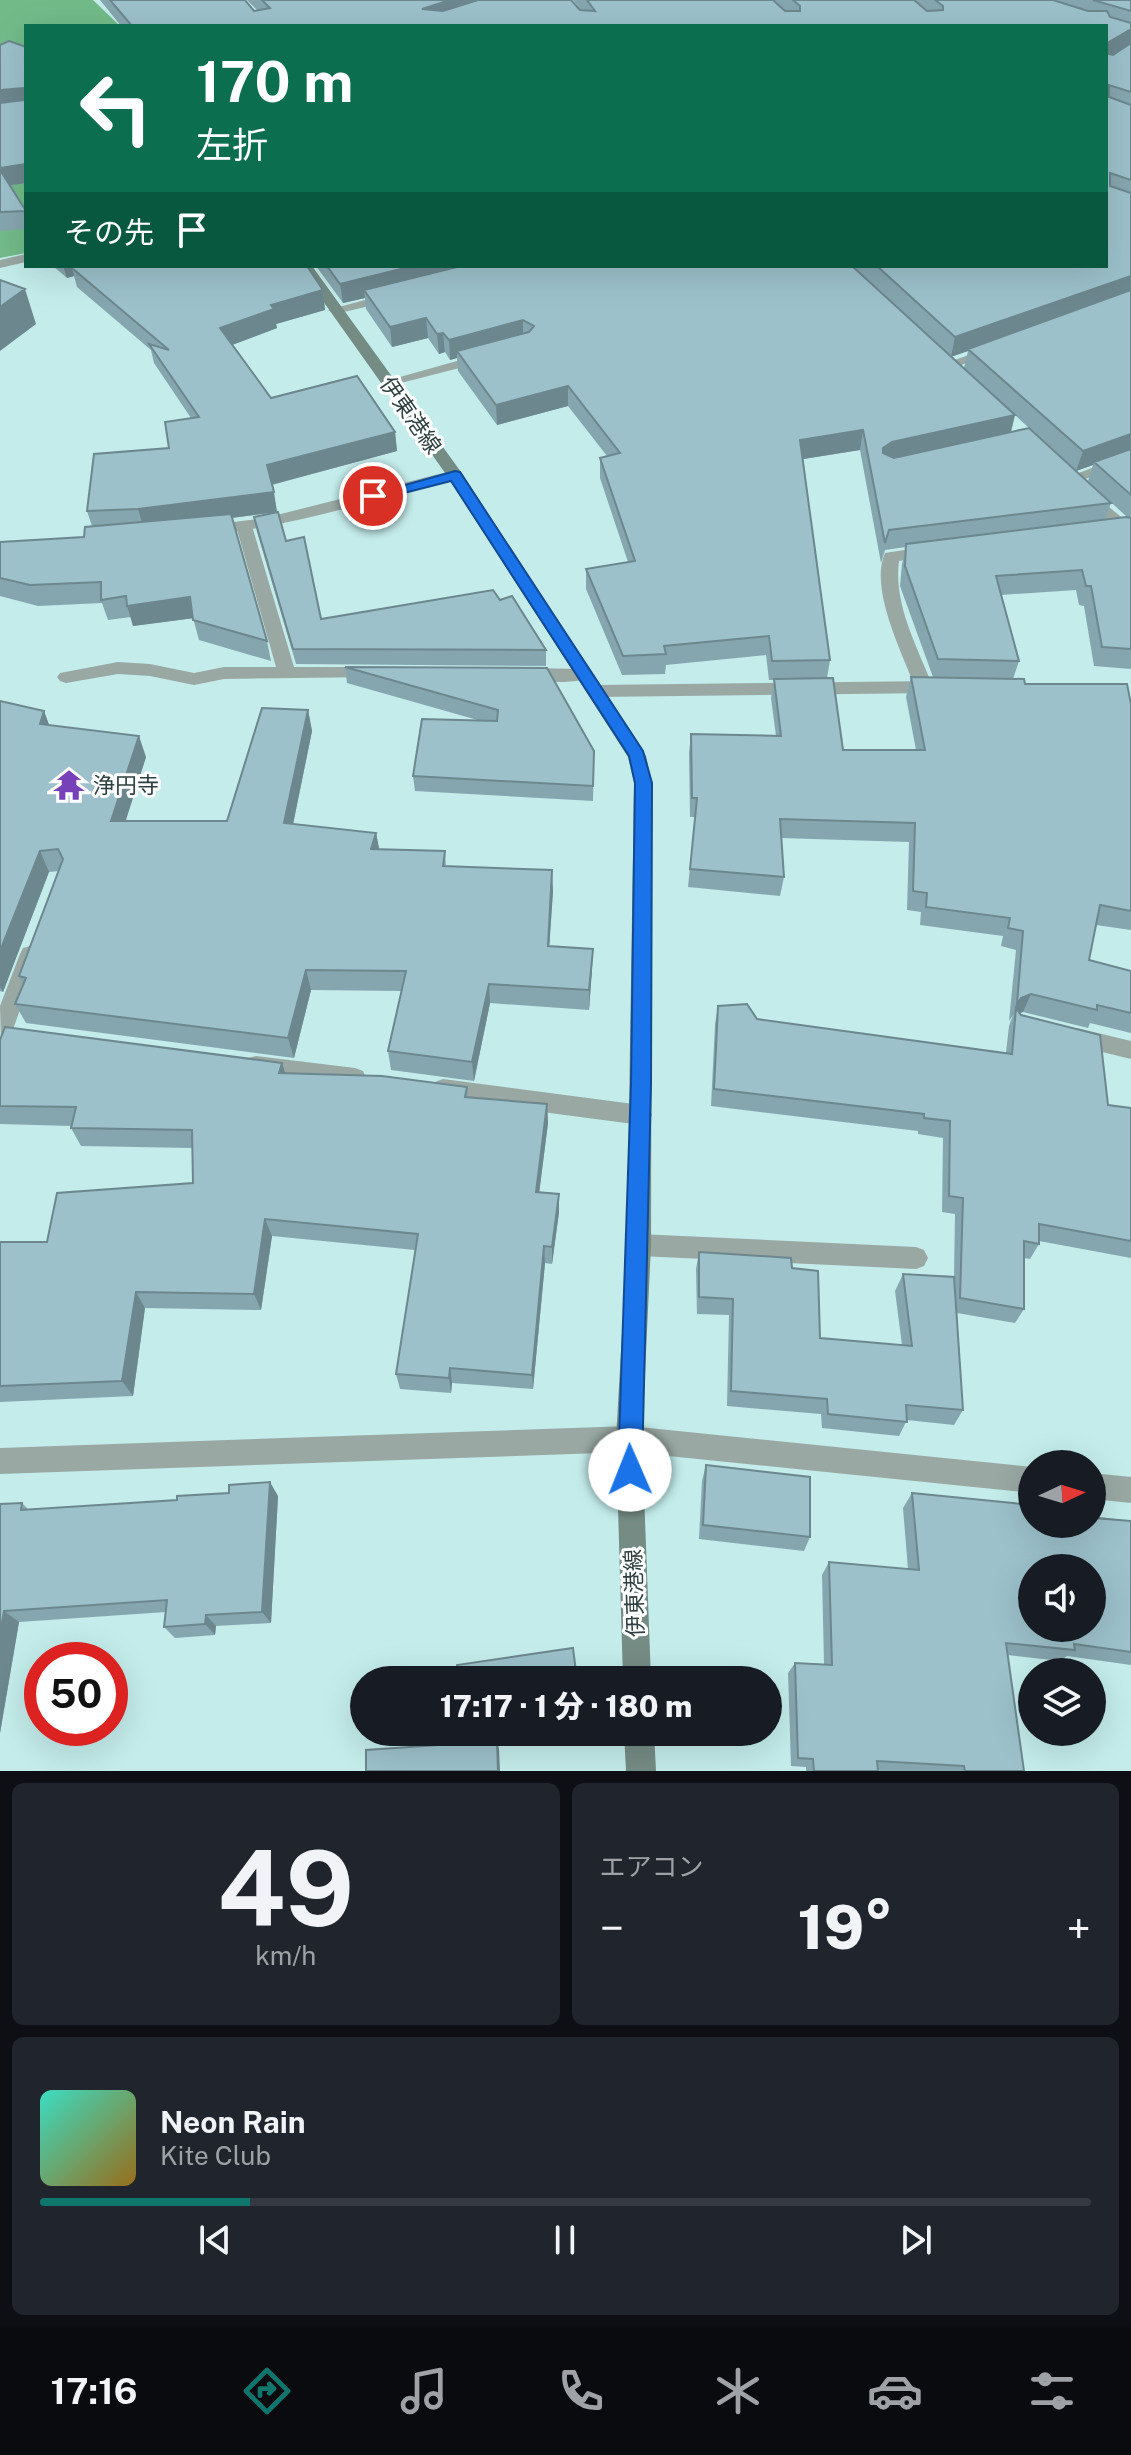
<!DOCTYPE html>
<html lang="ja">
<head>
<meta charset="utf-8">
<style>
	:root { --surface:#171b24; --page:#20242c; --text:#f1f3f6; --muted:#9ea1a6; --line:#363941; --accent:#0f766e }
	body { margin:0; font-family:"Public Sans","Noto Sans JP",sans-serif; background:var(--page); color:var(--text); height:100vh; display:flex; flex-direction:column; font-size:30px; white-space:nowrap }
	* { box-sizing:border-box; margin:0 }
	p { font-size:26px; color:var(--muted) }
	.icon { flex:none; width:44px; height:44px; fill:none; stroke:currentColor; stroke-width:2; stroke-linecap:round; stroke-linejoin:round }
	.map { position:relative; height:1771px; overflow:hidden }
	.panel { display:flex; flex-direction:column; gap:12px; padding:12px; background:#0d0f14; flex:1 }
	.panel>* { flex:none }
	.top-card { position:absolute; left:24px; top:24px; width:1084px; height:244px; border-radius:0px; box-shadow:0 8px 32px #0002; background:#0b6e4f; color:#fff; overflow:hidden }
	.needle { width:52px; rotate:86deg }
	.fabs { position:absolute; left:1018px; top:1450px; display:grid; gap:16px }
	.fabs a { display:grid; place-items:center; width:88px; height:88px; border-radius:50%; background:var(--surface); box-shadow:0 8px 32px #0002; font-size:40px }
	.speed { position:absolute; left:24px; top:1642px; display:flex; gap:16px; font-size:40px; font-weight:700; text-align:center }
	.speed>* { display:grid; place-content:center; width:104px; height:104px; border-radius:50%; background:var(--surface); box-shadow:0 8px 32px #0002; line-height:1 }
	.speed .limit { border:12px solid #d22; background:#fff; color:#111 }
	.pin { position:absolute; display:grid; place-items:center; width:68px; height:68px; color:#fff; margin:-34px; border:4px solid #fff; border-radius:50%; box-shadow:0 2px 8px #0007 }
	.me { position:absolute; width:88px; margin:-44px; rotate:359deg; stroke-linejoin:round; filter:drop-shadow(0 0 6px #0008) }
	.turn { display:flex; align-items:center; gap:28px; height:168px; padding:0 40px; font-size:36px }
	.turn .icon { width:104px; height:104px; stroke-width:2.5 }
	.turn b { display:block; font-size:56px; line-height:68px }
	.then { display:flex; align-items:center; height:76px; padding:0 40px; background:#0003; gap:16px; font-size:30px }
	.big { font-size:60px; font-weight:800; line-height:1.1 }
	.panel .widget { flex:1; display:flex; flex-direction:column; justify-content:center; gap:12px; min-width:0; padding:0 28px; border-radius:12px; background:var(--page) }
	.panel .dial { align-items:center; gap:0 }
	.dial b { font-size:104px; line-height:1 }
	.song { display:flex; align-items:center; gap:24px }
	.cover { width:96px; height:96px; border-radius:12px; background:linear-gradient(135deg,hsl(170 70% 55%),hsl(40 70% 35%)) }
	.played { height:8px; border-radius:4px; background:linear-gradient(90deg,var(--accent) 20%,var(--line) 20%) }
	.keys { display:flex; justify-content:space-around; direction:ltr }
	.heat { display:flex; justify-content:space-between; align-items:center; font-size:44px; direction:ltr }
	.panel .tiles { flex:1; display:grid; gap:12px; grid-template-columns:1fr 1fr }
	.widget:last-child { grid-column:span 2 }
	.trip { position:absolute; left:350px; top:1666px; width:432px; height:80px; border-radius:40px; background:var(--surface); box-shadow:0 8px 32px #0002; font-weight:800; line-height:80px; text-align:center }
	.dock { display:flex; height:128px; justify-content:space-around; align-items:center; background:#090b0e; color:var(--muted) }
	.dock .icon { width:56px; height:56px }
	.dock .active { color:var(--accent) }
	.dock b { font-size:36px; color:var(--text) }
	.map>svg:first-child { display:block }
	.forest { fill:#72bb89 }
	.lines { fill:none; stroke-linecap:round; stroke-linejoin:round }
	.service { fill:#99a8a3; fill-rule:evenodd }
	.minor { fill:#99a8a3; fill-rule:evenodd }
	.tertiary { fill:#99a8a3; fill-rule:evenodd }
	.secondary { fill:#758c85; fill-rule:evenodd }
	.wall { fill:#86a6af; fill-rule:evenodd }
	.shaded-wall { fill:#6d878e }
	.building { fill:#9cc1cb; stroke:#6d878e; stroke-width:2; fill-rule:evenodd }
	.route { fill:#1a73e8; stroke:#114b97; stroke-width:2 }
	.labels { text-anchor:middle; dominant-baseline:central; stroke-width:6; stroke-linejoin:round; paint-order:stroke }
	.street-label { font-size:22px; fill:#2f4040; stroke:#fff }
	.poi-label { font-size:22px; fill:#2f4040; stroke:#fff; text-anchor:start }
</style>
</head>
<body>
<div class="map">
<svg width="1131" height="1771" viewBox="0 0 1131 1771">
	<rect width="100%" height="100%" fill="#c3eceb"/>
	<path class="forest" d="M0,0H93L120,26H26V101H0Z
		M0,129L26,140V253L0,258Z"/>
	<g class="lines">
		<path class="service" d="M26,254V262L0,268V260Z
			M482,354L487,355V361L389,386L382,382Z
			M1131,453V463L1071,484L1063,479Z
			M244,521L252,526L294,667H370L376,669L379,673L376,677L224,679L194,685L150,676L118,674L66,683L60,681L57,677L60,673L118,662L150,664L194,673L224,667H276L236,526Z
			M930,546L938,551L936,555L899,561C893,604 918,648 933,687L924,693L915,687C902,653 869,588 885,553Z
			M526,668L586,669L595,675C586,685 526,684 517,674Z
			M1077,1028L1131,1041V1059L1069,1044L1066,1037L1069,1030Z
			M639,1234L916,1247L924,1250L928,1258L924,1266L916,1269L639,1256L631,1253L627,1245L631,1237Z"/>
		<path class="minor" d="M391,293L398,297L396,300L335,314L328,310Z
			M992,346L997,347V353L949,369L942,365Z
			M455,470L463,475L461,478C426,487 218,547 201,530L209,525L265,518Z
			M1087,489L1131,525V539L1125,538L1081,497L1079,494Z
			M935,681L944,687L935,693L596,697L587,691L596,685Z
			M30,946L37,948L40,954L12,1032L9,1038L1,1041L0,1006L20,954L23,948Z
			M256,1056L355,1068L363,1071L366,1078L363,1085L355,1088L256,1074L248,1072L245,1065L248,1058Z
			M443,1079L641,1105L649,1108L652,1115L649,1122L641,1125L443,1099L435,1096L432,1089L435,1082Z
			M629,1426L1032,1467V1493L629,1452L620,1448L616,1439L620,1430Z
			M1092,1473L1131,1477V1503L1092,1499Z"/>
		<path class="tertiary" d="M629,1426L638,1430L642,1439L638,1448L629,1452L0,1474V1448Z"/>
		<path class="secondary" d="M298,266H312L461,472L646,756L652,783L651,1245L642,1439L651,1680H623L616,1439L627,1245L634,783L628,757L448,477Z
			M624,1732H654L656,1771H626Z"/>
	</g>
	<path class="wall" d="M100,0H245L254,11L257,10L247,0H571L580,10H581L573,0H1131V669L1094,666L1084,606L1079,605L1076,590L1001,595L1019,661L1013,679L1025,684L1131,704V930L1096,925L1089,960L1131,971V1033L1090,1023L1088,1028L1023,1012L1020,1013L1108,1105L1131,1108V1258L1039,1241V1244L1030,1259L1024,1258V1309L1015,1323L957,1313L963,1410L954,1425L907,1420L899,1436L822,1428L821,1414L727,1406L729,1315L697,1314L696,1269L699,1252L792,1268L820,1338L902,1345L895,1291L903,1274L954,1276L955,1214L942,1212L943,1138L918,1134V1131L711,1106L715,1024L718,1006L757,1019L1006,1053L1009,1026L1013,1015L1009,1021L1016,950L1001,946L1003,936L920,925L921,912L907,910L909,842L781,838L784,877L780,896L688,887L695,817H690L689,753L691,734L776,736L771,698L774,680H769L766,655L666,665L665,674L622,675L586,589V569L628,562L600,478V458L607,456L568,406L497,425L458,371L457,358L450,360L445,352L439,354L428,338L392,347L366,309L365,298L343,303L316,266H1106V26H121ZM968,351L964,368L951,356ZM1015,415L1029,428L1011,432ZM860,450L881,563L885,550L906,547L902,564L900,586L933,677H911L906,697L916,750H843L827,678L830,660L803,459ZM1093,465L1088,481L1127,517L1105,519L1111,503L1076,471Z
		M0,45L26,47V183L10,186L26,211V229L0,231Z
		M53,266H307L323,290L325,310L276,324L277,328L232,345L271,398L395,432L397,451L272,485L277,512L232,518L267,641L271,661L199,640L193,618L133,626L131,617L108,620L102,603L38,606L0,596V578L84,537L92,526L87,511L169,448L191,418L154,363L151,350L77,287L74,276L67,278Z
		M254,517L286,541L321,619L500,600L546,650V666L296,664L257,532Z
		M345,667L547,668L594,751L593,801L415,791L413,776L481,721L347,683Z
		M0,701L44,711L49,725L146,757L125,821H227L308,710L312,731L293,824L376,833L379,849L445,851L446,867L553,891L549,946L592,969L589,1010L490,1003L474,1081L391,1070L388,1051L402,991L311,990L294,1058L26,1023L15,1004L23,985L19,976L59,871L49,872L3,992L0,991Z
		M0,1040L282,1063L285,1073L467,1087L468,1097L547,1104L548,1123L539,1193L559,1194V1212L552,1264L545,1263L533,1389L452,1383L451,1393L400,1389L396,1374L415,1250L272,1236L261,1310L145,1308L133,1396L0,1402V1242H47L193,1183L192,1148L81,1146L71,1128L72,1126L0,1124Z
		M706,1465L810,1537L804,1551L699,1539L702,1481Z
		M912,1493L1131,1521V1665L1067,1656L1060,1661L1008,1655L1024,1771H806V1767L791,1766L788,1673L795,1663L824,1664L822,1575L829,1562L908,1569L903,1508Z
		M278,1496L271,1623L216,1626L215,1635L175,1638L164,1627L166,1612L19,1622L0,1733V1504L22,1503L28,1509Z"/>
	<path class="shaded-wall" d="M450,0H505L424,26L422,9Z
		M1131,29V43L1106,58L1109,42Z
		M23,88L26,99L0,109V90Z
		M26,164V183L4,186L0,168Z
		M63,266H103L72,268L74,276L67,278Z
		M413,266H491L364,290L365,298L343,303L340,284Z
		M1131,276V293L968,349V351L951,357L955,337Z
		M25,289L36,324L0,351V307Z
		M323,290L325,310L276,324L277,328L224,348L220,328L271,305Z
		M426,318L428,338L392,347L390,327Z
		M523,320V339L457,351V358L450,360L449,340Z
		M443,333L445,352L439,354L437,334Z
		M568,386V406L497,425L496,405Z
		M1015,415L1010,435L879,467L883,448L892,442Z
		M863,430L860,450L797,460L800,440Z
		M395,432L397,451L270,485L267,465Z
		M1131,434V451L1094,462L1093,465L1076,471L1083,451Z
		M274,492L277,512L144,529L138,509Z
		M190,597L195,618L133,626L127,606Z
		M308,710L312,731L289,844L284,823Z
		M44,711L52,733L40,724Z
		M139,736L146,757L119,842L111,821Z
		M376,833L380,853L371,849Z
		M40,851L49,872L3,992L0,987V951Z
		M552,870L553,891L548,966V946Z
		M593,949L592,969L589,1010V990Z
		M306,970L311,990L294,1058L288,1038Z
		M489,984L490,1003L474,1081L472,1062Z
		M1031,994L1023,1012L1016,1014V1008L1009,1021L1021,998Z
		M282,1063L288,1082L279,1073Z
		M547,1104L548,1123L537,1210L536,1192Z
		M559,1194V1212L552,1264V1247Z
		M265,1219L272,1236L261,1310L254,1294Z
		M544,1246L545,1263L533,1389L532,1375Z
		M136,1292L145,1308L133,1396L122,1381Z
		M450,1368L452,1383L451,1393L449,1378Z
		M270,1482L278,1496L271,1623L262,1612Z
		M4,1611L19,1622L0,1733V1634Z
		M206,1615L216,1626L215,1635L205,1624Z
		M497,1741L499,1749L500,1771H498Z"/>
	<path class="building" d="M110,0H245L254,11L270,8L262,0H450L422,9L443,11L478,0H571L580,10L595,11L587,0H773L785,11H800V6L793,0H914L927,11L943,10V6L935,0H1053L1088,11H1107L1110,17L1131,23V29L1109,42V54L1113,55L1131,43V92L1109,85V97L1131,105V180L1110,173V186L1131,193V276L955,337L877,266H1106V26H132Z
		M1093,0H1131V11Z
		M9,41L26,47V164L0,168V103L23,100V88L0,90V45Z
		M0,170L26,211L0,212Z
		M77,266H307L323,290L271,305L274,309L220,328L271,398L357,376L395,432L267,465L274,492L138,509L87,511L94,454L169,448L165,422L199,417L149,344L169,350L72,268Z
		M327,266H413L340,284Z
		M461,266H852L1015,415L892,442L883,448V453L894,458L1029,428L1111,503L889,530L885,543L863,430L800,440L830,660L772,661L769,636L664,646L666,654L623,656L586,569L635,561L600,458L620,453L568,386L496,405L457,351L529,332L534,326L523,320L449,340L443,333L437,334L426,318L390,327L364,290Z
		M0,280L25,289L0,307Z
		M1131,290V434L1083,451L968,349Z
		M1131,449V495L1094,462Z
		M278,512L286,541L304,537L321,619L493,590L500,600L512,596L546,650L293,649L254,517Z
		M231,514L267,641L193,620L190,597L127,606L126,596L101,600V582L30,585L0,578V542L84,537L85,527Z
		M1126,517L1131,518V649L1102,647L1091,586H1086L1082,570L996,576L1019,661L938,659L905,566L906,544Z
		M345,667L547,668L594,751L593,786L413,776L422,719L497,721L498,710Z
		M911,677L1024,679L1025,684H1127L1131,704V911L1100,905L1089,960L1131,971V1013L1097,1005V1010L1031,994L1021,998L1017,1004L1023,931L1008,928L1010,918L926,907L927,893L913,891L915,823L780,819L784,877L690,869L697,798H692L691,734L781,736L774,679L833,678L843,750H925Z
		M0,701L44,711L40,724L139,736L111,821H227L262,708L308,710L284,823L376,833L371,849L445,851L443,866L552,870L548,946L593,949L589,990L489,984L472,1062L388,1051L406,971L306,970L288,1038L15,1004L26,978L19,976L63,859L58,849L40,851L0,951Z
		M747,1004L757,1019L1012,1054L1016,1008L1021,1015L1100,1035L1108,1105L1131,1108V1241L1039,1224V1244L1024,1241V1309L960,1298L963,1198L949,1196L950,1121L924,1118V1114L714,1089L718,1006Z
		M5,1027L282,1063L279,1073L382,1076L467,1087L465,1097L547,1104L536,1192L559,1194L552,1247L544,1246L532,1375L450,1368L449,1378L396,1374L418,1234L265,1219L254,1294L136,1292L122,1381L0,1386V1242H47L57,1193L193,1183L192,1130L71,1128L76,1107L0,1106V1040Z
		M699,1252L791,1258L792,1268L818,1271L820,1338L912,1346L903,1274L954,1277L963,1410L906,1405L907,1422L828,1414L827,1399L731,1391L733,1299L699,1297Z
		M706,1465L810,1477V1537L703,1525Z
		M270,1482L262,1612L206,1615L205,1624L164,1627L167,1600L4,1611L0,1634V1504L22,1503L21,1510L177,1500V1496L229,1493V1485Z
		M912,1493L1032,1505V1524H1092V1511L1094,1518L1131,1521V1652L1074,1644L1075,1650L1006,1643L1024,1771H965L964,1766L877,1761L878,1771H814L813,1759L798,1758L795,1663L832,1665L829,1562L919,1570ZM1032,1568H1092V1628H1032Z
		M573,1648L577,1680H458L457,1665Z
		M497,1741L498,1771H366V1750Z"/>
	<path class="route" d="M455,471L460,472L643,751L652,783L651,1084L642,1470L638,1478L630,1482L621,1478L618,1470L631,1084L635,783L629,756L451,481L373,501L366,496Z"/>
	<defs>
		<symbol id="temple-bare" viewBox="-9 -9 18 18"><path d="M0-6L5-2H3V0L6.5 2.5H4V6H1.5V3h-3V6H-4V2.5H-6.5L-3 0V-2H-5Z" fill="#7742b9" stroke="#fff" stroke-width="2.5" paint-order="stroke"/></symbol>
	</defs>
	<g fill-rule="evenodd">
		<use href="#temple-bare" x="47" y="763" width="44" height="44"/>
	</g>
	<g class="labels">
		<g class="street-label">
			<text transform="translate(411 415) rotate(55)">伊東港線</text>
			<text transform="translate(634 1593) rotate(-92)">伊東港線</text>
		</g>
		<g class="poi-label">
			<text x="93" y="785">浄円寺</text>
		</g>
	</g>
</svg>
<div class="fabs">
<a><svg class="needle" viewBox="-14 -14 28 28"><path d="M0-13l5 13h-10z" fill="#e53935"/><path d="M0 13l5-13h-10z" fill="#9ea1a6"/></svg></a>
<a><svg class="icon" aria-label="sound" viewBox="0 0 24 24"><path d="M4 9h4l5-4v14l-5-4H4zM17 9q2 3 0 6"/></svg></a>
<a><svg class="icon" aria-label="layers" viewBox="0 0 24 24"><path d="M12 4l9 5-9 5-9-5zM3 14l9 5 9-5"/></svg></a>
</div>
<div class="speed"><div class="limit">50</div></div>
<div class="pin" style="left:373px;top:496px;background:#d93025"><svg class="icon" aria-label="arrive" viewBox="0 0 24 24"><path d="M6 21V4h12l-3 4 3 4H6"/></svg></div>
<svg class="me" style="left:630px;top:1470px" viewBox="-20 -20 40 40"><circle r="19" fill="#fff"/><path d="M0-13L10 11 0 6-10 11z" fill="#1a73e8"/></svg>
<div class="trip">17:17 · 1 分 · 180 m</div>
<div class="top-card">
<div class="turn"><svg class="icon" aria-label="left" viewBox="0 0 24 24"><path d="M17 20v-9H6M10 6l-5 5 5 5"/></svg><div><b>170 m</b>左折</div></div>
<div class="then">その先<svg class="icon" aria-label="arrive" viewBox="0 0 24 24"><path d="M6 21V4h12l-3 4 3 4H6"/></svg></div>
</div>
</div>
<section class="panel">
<div class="tiles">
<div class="widget dial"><b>49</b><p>km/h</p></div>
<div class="widget"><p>エアコン</p>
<div class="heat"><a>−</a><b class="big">19°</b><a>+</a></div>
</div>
<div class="widget">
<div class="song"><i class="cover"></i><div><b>Neon Rain</b><p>Kite Club</p></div></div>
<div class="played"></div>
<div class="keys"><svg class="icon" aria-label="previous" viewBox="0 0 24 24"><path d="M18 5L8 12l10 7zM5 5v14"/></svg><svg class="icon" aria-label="pause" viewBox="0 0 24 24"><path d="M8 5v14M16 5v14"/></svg><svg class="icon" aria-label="next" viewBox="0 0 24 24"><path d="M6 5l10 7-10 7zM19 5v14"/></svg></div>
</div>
</div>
</section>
<nav class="dock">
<b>17:16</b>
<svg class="icon active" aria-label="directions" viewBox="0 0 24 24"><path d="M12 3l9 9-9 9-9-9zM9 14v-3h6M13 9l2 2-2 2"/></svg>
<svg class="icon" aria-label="music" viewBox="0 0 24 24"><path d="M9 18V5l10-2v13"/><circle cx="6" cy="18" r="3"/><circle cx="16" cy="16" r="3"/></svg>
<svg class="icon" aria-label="phone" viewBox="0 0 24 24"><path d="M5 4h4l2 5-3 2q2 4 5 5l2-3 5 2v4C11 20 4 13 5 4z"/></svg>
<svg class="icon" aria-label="climate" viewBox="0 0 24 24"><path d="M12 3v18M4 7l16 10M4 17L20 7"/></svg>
<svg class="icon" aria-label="car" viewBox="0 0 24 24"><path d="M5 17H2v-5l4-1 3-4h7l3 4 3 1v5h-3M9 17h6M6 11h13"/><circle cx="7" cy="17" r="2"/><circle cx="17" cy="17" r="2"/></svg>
<svg class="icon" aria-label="filters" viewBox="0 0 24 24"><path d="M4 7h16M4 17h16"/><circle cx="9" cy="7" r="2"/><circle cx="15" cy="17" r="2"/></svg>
</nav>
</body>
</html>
